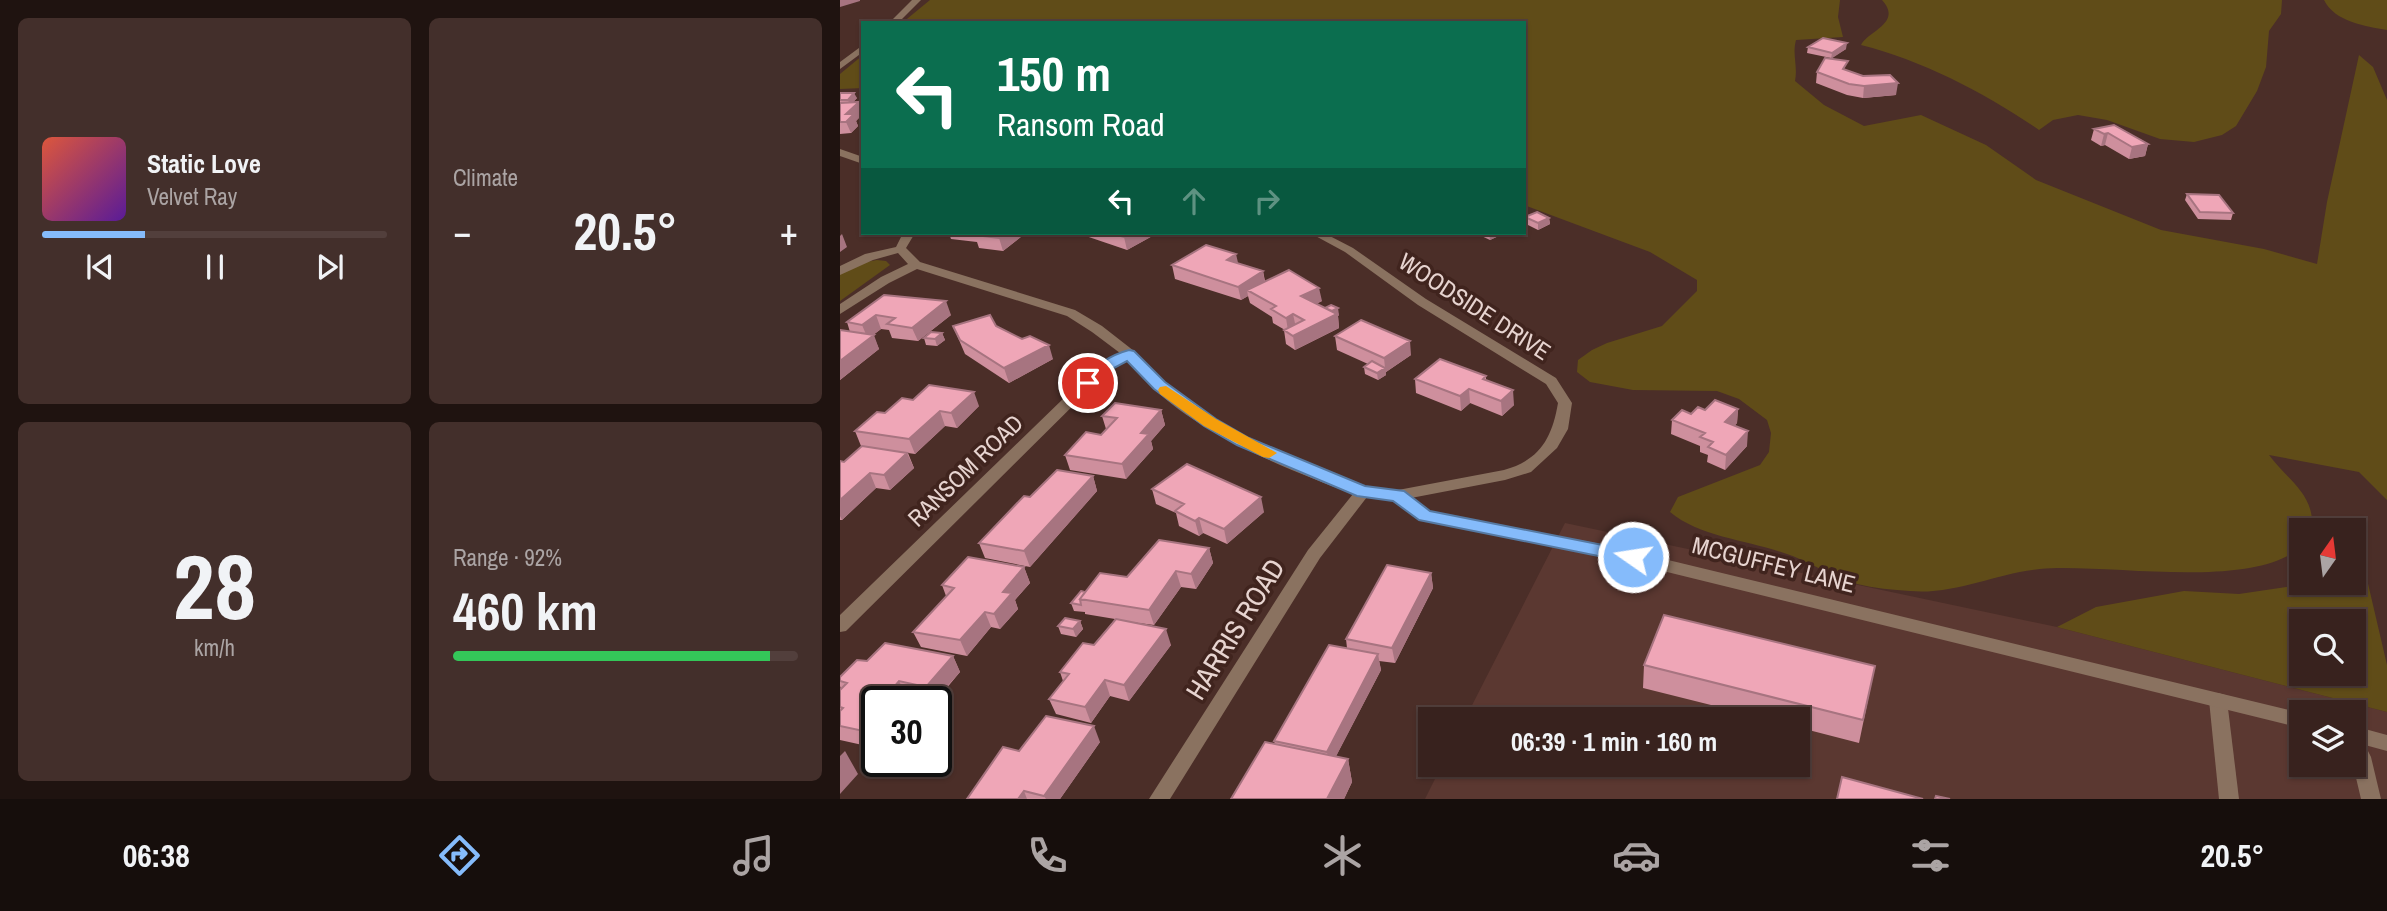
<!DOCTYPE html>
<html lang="en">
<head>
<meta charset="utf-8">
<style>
	:root { --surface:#38221e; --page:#432f2b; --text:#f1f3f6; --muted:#aba4a4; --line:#523f3c; --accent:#85bbfb }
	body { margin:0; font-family:"Archivo Narrow",sans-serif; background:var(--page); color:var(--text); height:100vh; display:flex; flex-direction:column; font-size:26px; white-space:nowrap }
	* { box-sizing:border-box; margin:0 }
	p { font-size:23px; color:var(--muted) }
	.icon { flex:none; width:38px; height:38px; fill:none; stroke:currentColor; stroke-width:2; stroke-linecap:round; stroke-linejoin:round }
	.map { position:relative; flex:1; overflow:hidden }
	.side { display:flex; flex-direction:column; gap:18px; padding:18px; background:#1f1310; width:840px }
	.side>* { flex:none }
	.banner { position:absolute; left:21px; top:21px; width:665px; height:214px; border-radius:0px; box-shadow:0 2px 5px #0004,0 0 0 2px var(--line); background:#0b6e4f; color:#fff; overflow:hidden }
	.needle { width:46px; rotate:14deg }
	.fabs { position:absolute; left:1449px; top:518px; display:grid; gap:14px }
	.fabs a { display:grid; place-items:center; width:77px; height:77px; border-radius:0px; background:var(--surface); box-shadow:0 2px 5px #0004,0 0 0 2px var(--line); font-size:35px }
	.speed { position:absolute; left:21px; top:686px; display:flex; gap:14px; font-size:35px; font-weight:700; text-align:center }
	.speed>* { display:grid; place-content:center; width:91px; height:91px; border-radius:50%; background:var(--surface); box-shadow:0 2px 5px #0004,0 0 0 2px var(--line); line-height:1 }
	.speed .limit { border:4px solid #111; border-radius:10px; background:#fff; color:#111 }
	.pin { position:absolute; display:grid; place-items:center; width:60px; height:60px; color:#fff; margin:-30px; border:4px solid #fff; border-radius:50%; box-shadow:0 2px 7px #0007 }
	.me { position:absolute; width:77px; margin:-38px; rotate:283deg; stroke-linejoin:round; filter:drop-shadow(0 0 5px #0008) }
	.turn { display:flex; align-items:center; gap:24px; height:147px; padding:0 21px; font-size:32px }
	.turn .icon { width:91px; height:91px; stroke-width:2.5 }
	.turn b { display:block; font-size:49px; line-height:60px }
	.lanes { display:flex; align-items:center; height:66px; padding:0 21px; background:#0003; justify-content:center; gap:35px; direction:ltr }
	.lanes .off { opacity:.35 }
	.big { font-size:52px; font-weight:700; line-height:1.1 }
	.side .card { flex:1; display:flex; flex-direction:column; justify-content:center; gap:10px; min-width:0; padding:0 24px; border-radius:10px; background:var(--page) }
	.side .dial { align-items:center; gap:0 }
	.dial b { font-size:91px; line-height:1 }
	.song { display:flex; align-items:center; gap:21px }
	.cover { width:84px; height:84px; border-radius:10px; background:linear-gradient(135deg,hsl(10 70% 55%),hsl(270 70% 35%)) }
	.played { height:7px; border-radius:4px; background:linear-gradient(90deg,var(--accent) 30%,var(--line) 30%) }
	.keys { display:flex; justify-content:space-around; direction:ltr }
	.heat { display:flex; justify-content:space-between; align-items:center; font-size:38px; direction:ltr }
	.charge { height:10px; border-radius:5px; background:linear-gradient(90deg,#34c759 92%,var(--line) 0) }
	.side .tiles { flex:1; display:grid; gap:18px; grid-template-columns:repeat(2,1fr) }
	.trip { position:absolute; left:578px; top:707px; width:392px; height:70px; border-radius:0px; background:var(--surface); box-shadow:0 2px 5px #0004,0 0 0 2px var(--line); font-weight:700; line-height:70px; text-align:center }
	.menu { display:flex; height:112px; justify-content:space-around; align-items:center; background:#160e0c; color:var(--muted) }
	.menu .icon { width:49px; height:49px }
	.menu .active { color:var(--accent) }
	.menu b { font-size:32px; color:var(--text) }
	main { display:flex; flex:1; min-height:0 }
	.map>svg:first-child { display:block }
	.built { fill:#5b3831; fill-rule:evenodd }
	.green { fill:#604c18; fill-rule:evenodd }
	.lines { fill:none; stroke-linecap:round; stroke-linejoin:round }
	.service { fill:#8a7260; fill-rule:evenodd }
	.minor { fill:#8a7260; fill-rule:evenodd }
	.wall { fill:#ce8f9d }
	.shaded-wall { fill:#a77480 }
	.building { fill:#efa6b7; stroke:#a77480; stroke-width:2 }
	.route { fill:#85bbfb; stroke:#567aa3; stroke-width:2 }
	.slow { fill:#f59e0b }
	.labels { text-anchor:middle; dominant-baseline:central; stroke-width:7; stroke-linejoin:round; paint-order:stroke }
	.street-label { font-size:24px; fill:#e7d4d0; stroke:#40241e }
	.near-street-label { font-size:28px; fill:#e7d4d0; stroke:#40241e }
</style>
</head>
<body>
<main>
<section class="side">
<div class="tiles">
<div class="card">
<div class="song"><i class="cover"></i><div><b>Static Love</b><p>Velvet Ray</p></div></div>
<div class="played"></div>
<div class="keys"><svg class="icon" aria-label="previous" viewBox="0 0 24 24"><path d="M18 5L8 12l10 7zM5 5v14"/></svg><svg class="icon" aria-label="pause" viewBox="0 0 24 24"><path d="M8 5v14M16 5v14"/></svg><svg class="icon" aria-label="next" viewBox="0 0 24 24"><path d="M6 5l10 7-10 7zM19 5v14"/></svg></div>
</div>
<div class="card"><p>Climate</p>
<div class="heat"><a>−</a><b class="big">20.5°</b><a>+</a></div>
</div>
<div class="card dial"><b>28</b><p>km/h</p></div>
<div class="card"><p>Range · 92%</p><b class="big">460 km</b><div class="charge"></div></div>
</div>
</section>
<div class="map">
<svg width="1547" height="799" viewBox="0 0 1547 799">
	<rect width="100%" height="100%" fill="#4b2e28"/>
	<path class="built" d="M725,523L1217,627L1547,712V799H585L602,765H957V719H625ZM1461,712H1514V765H1461Z"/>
	<path class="green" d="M90,0H1000L998,17L1003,37L956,40C952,55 958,66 955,81L984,105L1024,126L1081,115L1146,145L1196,180L1321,230L1424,249L1477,264L1487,202L1519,55L1533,67L1547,100V500L1519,472L1429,455C1448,481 1475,493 1472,530H1461V547C1410,591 1267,563 1200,569C1156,573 1115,595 1070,591C1053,590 1034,588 1017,584C992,577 969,561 944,553C907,540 860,537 830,512L838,497L920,465L929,452L931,433L927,420L899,399L877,391L793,390L750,382L737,372L738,360L752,350L767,343L822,326L857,291V280L810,252L684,205V23H62Z
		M1042,0H1442L1441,14L1429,31L1426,67L1417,91L1396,126L1382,135L1354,142L1320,139L1267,120L1238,115L1213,120L1199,130C1145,93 1084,61 1021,45C1028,31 1063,23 1042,0Z
		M1484,0H1547V30C1525,26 1495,22 1484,0Z
		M23,55V88L0,89V74Z
		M37,260L46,261L50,265L0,301V274L21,263Z
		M1526,575L1547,665V712L1217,627L1256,607L1344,591L1399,594L1473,583H1514V577ZM1514,621V674H1461V621Z"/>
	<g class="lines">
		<path class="service" d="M1378,693L1385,695L1387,700L1399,799H1379L1369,700L1371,695Z"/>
		<path class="minor" d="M72,0H81L58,23H49Z
			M23,45V52L0,69V62Z
			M0,149L23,157V164L0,156Z
			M63,233H75L66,248L80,262L235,310L262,326L294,351L324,383L375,420L408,438L483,472L525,487L558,490L664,470C700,460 712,438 718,403L706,384L578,305L505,252L470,233H484L513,248L586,299L716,378L732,403L728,429L717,448L691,472L665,480L571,498L590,512L766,545L1461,713V728L766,557L585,521L579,520L554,500L527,497L480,558L330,799H309L468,550L513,494C447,469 365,437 313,388C304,379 296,369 287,360L269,370L6,631L0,632V615L259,364L280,353L252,332L227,316L77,269L49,283L0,314V304L41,277L68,264L58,253L33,260L0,275V266L25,254L56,247Z
			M1514,726L1547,735V751L1514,742Z
			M1514,744L1528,751L1531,757L1541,799H1521L1513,765Z"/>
	</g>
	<path class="wall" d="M968,47L1006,49L991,58L1007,71L1056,95L1023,98L1007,95L976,83L977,72L991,58L967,53Z
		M0,93L17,98L13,102H19L23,113L16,121L18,126L11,133L0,134Z
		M1254,129L1308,144L1305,156L1289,159L1265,145L1261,146L1251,140Z
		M1347,194L1393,213L1391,220L1358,219L1345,200Z
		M685,217L709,218L710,224L698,230L686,224Z
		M109,233H186L163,251L139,248L137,242L111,239Z
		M237,233H316V234L287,250Z
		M635,233H665L650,240Z
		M398,263L423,271L425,281L482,301L476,304L499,315L498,316L499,328L455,350L446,344L444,330H445L433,323L432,317L410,303L408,296L401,300L335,279L332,265Z
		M44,295L111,315L78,341L52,338L49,330L41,329L33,335L39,349L0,380V330L10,332L7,322Z
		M113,326H156L182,339L213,359L169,383L125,354Z
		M102,333L105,340L97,346L86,345L84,338Z
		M495,336L571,355L546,372V375L538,380L525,374L524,367L528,364L497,350Z
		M646,376V380L674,405L662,416L630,403L621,411L576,393L575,379Z
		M139,406L117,428L105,426L75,454L68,453L74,468L50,490L36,488L2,520H0V461L4,462L22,446H21L15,431L45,413Z
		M898,409L897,423L894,426L907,446L885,470L867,462L868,455L860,452V446L831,434L832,420L865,410Z
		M321,410L325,425L311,441L313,449L286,479L230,470L225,455L261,435L266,429L262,416Z
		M253,476L257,491L190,567L145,558L139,543L190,497Z
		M312,489L424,512L387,544L363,533L359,536L339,526L336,513L316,504Z
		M369,548L373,563L356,589L341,587L314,625L291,622L331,645L289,701L270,696L251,723L216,714L209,699L223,681L220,672L254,645L275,619L245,614V612L234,611L231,603L245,592Z
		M184,567L190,583L175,600L178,609L160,629L151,627L127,656L81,647L73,632L106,596L102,585Z
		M591,573L593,588L555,663L539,661L541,670L496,756L508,759L512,782L504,799H391L435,744L434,741L507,648L506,639Z
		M240,621L243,629L236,637L221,634L218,626Z
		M113,656L120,672L95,702L67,697L63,702H37L36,748L0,740V690L1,689L0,686V677L27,661Z
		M804,665L1035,666L1019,743L957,727V719H927L803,688Z
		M260,742L220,799H127L179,751Z"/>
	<path class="shaded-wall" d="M0,0H20V1L0,7Z
		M1007,43L1006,49L991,59L992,53Z
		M1058,83L1056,95L1023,98L1024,86Z
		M14,93L17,98L10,106L8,100Z
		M19,102L23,114L16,121L18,126L11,133L6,122V114Z
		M1268,133L1265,145L1261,146L1264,134Z
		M1308,144L1305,156L1289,159L1292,147Z
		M709,218L710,224L698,230V223Z
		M166,233H186L163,251L159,238Z
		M292,233H316V234L287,250L284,237Z
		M649,233H665L650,240Z
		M2,234L7,247L0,252V236Z
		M396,254L399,267L387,260Z
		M423,271L425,284L407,290L408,296L401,300L398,287Z
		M479,288L482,301L463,310L461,296Z
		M106,301L111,315L78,341L72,328Z
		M498,308L499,315L498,316L499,328L455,350L453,336Z
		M453,314L456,328L448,331L446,318Z
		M36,315L41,329L28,339L22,325Z
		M102,333L105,340L97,346L95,339Z
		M34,335L39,349L0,380V361Z
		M570,341L571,355L546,372V375L538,380L537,373L545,368L544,358Z
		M209,345L213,359L169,383L164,368Z
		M629,389L630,403L621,411L620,396Z
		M673,390L674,405L662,416L661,401Z
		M134,392L139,406L117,428L111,413Z
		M898,409L897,423L884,437L885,422Z
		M321,410L325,425L311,441L313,449L286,479L282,464L301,433Z
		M100,411L105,426L75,454L69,439Z
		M908,431L907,446L885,470L886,455Z
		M67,453L74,468L50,490L44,475Z
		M30,473L36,488L2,520L0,516V500Z
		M253,476L257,491L190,567L184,551Z
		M421,497L424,512L387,544L384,529Z
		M359,518L363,533L359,536L355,521Z
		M369,548L373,563L356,589L351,574Z
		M184,567L190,583L175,600L178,609L160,629L154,614L163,592Z
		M336,571L341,587L314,625L309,610Z
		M591,573L593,588L555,663L552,648Z
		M145,612L151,627L127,656L120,640Z
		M240,621L243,629L236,637L233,629Z
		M326,629L331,645L289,701L284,685Z
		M538,654L541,670L490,768L487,752Z
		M113,656L120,672L93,702L86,687Z
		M265,680L270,696L251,723L245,707Z
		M59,681L67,697L63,702H41Z
		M37,722V747L36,748L28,732Z
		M254,726L260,742L220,799H206L204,796Z
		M5,751L18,774L0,794V756Z
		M508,759L512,782L504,799H487Z
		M184,791L187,799H178Z"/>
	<path class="building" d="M983,38L1007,43L992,53L968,47Z
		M985,58L1008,61L1003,69L1023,76L1050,75L1058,83L1024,86L1009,84L977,72Z
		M0,93H14L8,100H0Z
		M19,102L6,114H14L6,122H0V103Z
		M1274,125L1308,144L1292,147L1268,133L1264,134L1254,129Z
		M1347,194L1379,195L1393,213L1360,212Z
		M697,212L709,218L698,223L685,217Z
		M138,233H166L159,238L134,235Z
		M270,233H292L284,237Z
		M366,245L396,254L387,260L423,271L398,287L332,265Z
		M449,270L479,288L461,296L497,314L453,336L444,330L464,320L453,314L446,318L431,309L436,306L407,290Z
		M44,295L106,301L72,328L47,324L55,318L36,315L22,325L7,322Z
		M491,305L498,308L492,311L485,308Z
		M150,315L156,326L182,339L190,336L209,345L164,368L120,340L113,326Z
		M521,320L570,341L544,358L495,336Z
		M0,330L34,335L0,361Z
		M91,332L102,333L95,339L84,338Z
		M600,359L646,376L643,379L673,390L661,401L629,389L620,396L575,379Z
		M532,361L545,368L537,373L524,367Z
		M89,385L134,392L111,413L100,411L69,439L15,431L37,412L45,413L62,398L73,400Z
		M875,400L898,409L885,422L908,431L886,455L868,447L873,442L860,437L865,433L832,420L842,410L851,414L858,407L865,410Z
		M275,403L321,410L301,433L309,434L282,464L225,455L246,432L261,435L277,418L262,416Z
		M22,446L67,453L44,475L30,473L0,500V461L4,462Z
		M347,464L421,497L384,529L359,518L355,521L335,511L344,504L312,489Z
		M217,470L253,476L184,551L139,543L184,496L190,497Z
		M319,540L369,548L351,574L336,571L309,610L240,599L260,573L287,577Z
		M128,557L184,567L163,592L172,593L154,614L145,612L120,640L73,632L114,588L102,585Z
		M547,565L591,573L552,648L506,639Z
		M241,591L245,592L240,599L241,605L231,603Z
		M824,615L1035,666L1023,720L804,665Z
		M225,618L240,621L233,629L218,626Z
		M276,619L326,629L284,685L265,680L245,707L209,699L229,674L220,672L243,643L254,645Z
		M45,643L113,656L86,687L59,681L41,702H37V706L33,710L37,711V722L28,732L0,726V711L3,708L0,707V690L7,683L0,681V677L17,660L27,661Z
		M489,645L538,654L487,752L434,741Z
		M206,716L254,726L204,796L184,791L178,799H127L163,747L179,751Z
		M425,742L508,759L487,799H391Z
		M1002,777L1083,799H997Z
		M1096,796L1110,799H1095Z"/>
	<path class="route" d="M289,350L294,351L325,382L376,419L409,438L525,486L564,491L590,511L793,551L800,552L802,557L800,562L793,563L579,520L553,501L517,496L397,445L364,426L314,389L287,361L270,370L254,386H243L240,383C252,367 270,355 289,350Z"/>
	<path class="slow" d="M326,386L376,419L437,453L429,458L423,457L364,426L320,394L318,390L320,387Z"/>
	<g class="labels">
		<g class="street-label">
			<text transform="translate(635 306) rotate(33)">WOODSIDE DRIVE</text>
			<text transform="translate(125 470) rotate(-44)">RANSOM ROAD</text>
			<text transform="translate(934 564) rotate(14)">MCGUFFEY LANE</text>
		</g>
		<g class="near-street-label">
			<text transform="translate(395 629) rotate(-58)">HARRIS ROAD</text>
		</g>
	</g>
</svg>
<div class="fabs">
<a><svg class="needle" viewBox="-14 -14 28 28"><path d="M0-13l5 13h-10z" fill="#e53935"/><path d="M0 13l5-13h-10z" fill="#aba4a4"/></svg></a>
<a><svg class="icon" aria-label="search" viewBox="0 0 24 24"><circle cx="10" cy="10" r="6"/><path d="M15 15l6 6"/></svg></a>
<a><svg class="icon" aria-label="layers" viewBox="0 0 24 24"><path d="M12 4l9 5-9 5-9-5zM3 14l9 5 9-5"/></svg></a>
</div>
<div class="speed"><div class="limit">30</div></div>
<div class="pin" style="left:248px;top:383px;background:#d93025"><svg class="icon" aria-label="arrive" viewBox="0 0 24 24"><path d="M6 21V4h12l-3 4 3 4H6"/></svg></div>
<svg class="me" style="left:793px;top:557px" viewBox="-20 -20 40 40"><circle r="17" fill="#85bbfb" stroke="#fff" stroke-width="3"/><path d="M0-11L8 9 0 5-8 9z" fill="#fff"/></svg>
<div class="trip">06:39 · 1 min · 160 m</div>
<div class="banner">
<div class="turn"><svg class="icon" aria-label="left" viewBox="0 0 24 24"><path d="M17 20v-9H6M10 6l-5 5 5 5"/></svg><div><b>150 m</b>Ransom Road</div></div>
<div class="lanes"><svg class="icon" aria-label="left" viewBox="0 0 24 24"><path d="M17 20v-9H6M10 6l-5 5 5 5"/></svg><svg class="icon off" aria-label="ahead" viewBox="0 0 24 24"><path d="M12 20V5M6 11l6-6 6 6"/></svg><svg class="icon off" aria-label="right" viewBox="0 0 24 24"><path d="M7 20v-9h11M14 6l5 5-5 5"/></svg></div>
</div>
</div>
</main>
<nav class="menu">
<b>06:38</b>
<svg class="icon active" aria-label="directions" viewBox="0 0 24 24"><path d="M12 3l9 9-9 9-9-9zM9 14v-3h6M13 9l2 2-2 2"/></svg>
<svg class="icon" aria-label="music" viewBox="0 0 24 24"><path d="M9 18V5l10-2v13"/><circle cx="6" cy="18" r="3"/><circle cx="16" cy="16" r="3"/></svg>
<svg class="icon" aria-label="phone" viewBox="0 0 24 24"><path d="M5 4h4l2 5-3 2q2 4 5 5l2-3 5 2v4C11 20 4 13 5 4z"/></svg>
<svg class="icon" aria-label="climate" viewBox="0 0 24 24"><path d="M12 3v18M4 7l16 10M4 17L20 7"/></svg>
<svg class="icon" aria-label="car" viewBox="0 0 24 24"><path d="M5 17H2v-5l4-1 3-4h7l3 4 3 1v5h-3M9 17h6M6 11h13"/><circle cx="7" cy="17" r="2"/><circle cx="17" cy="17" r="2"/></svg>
<svg class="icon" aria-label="filters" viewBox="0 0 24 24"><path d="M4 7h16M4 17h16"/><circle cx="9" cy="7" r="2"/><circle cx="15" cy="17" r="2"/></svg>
<b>20.5°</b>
</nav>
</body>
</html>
